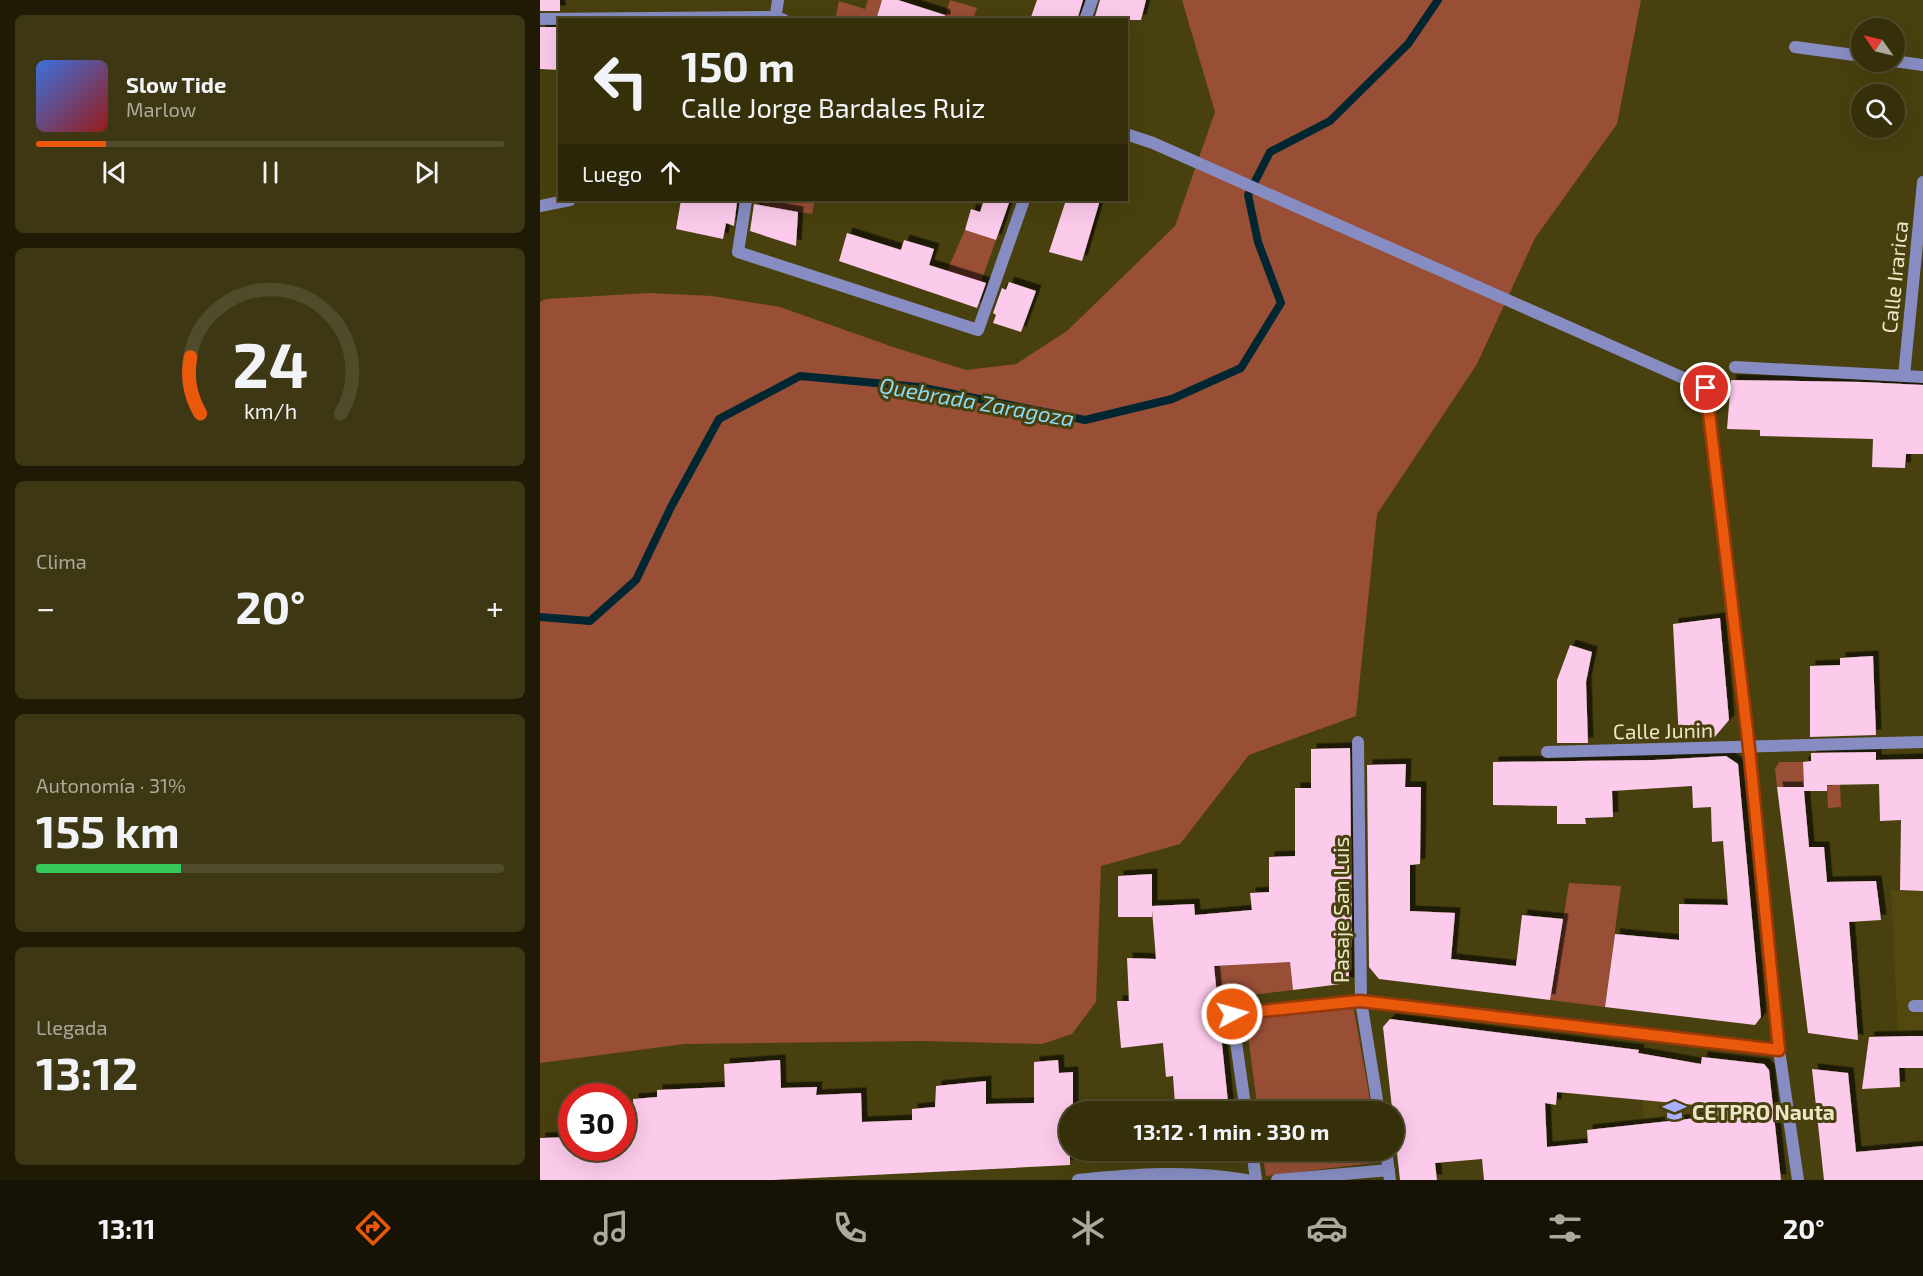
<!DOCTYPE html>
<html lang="es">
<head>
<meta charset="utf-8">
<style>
	:root { --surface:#36300a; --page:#3d3813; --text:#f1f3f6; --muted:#aaa99c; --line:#504b2b; --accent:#ea580c }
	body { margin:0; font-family:"Exo 2",sans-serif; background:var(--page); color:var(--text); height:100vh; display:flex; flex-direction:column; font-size:22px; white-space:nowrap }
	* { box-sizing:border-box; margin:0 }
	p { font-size:20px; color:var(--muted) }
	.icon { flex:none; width:33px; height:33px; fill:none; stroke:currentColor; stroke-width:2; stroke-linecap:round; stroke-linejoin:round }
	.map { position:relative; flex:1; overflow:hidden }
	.side { display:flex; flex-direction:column; gap:15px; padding:15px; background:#1e1a06; width:540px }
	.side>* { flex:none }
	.banner { position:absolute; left:18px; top:18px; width:570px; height:183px; border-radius:0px; box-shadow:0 6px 24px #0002,0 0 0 2px var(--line); background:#36300a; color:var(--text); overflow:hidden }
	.needle { width:39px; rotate:304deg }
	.buttons { position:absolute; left:1311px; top:18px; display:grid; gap:12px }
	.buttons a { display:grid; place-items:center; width:54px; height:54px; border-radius:50%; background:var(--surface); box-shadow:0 6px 24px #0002,0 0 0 2px var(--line); font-size:30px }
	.speed { position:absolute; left:18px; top:1083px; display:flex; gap:12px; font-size:30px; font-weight:700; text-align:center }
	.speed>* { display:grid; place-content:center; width:78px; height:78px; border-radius:50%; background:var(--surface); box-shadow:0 6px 24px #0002,0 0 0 2px var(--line); line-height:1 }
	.speed .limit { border:9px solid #d22; background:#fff; color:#111 }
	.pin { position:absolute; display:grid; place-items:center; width:51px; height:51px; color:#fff; margin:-26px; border:3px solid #fff; border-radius:50%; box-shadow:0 2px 6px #0007 }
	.me { position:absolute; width:66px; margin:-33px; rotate:84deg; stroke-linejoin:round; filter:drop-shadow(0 0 4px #0008) }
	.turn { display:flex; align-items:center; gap:21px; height:126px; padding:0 24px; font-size:27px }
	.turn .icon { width:78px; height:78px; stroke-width:2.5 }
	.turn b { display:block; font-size:42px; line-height:51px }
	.then { display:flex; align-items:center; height:57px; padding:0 24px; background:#0003; gap:12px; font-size:22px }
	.big { font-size:45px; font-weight:700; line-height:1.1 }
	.side .card { flex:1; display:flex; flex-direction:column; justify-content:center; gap:9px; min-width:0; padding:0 21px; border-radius:9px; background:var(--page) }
	.side .dial { align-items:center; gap:0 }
	.dial svg { height:156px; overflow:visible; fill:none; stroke:var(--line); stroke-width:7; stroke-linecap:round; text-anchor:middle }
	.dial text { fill:var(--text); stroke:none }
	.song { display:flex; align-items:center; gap:18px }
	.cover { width:72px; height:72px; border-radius:9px; background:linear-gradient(135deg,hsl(220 70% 55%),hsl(0 70% 35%)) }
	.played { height:6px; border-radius:3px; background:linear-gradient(90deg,var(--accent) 15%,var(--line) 15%) }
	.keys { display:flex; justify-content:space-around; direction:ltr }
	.heat { display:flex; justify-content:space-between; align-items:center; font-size:33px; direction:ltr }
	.charge { height:9px; border-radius:4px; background:linear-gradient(90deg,#34c759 31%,var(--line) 0) }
	.trip { position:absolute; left:519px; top:1101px; width:345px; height:60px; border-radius:30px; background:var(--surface); box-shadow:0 6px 24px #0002,0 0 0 2px var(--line); font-weight:700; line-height:60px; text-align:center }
	.dock { display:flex; height:96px; justify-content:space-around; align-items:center; background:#161304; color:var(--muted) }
	.dock .icon { width:42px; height:42px }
	.dock .selected { color:var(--accent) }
	.dock b { font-size:27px; color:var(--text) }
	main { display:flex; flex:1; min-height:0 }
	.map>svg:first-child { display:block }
	.built { fill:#534910 }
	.green { fill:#984f36 }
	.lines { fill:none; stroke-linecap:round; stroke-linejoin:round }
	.stream { stroke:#002731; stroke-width:8 }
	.building { fill:#fccaeb; fill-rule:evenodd; filter:url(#shadow) }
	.service { stroke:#878dc2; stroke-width:12 }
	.minor { stroke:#878dc2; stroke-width:12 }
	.tertiary { stroke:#878dc2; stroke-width:12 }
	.route-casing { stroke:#983908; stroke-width:15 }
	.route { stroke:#ea580c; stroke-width:10 }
	.labels { text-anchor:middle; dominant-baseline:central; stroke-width:6; stroke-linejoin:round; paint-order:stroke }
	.street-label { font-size:21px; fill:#ece6c7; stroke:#48400e }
	.poi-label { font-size:21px; font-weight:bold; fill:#ece6c7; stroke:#48400e; text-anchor:start }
	.water-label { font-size:22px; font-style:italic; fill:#8addf6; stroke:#48400e }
</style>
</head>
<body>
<main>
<section class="side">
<div class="card">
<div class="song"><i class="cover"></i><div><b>Slow Tide</b><p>Marlow</p></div></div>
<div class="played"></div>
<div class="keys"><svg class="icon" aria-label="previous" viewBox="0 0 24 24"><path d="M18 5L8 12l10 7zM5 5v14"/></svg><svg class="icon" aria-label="pause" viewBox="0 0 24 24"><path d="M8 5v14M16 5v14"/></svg><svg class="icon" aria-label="next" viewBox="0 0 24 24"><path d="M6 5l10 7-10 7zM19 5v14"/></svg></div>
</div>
<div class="card dial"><svg viewBox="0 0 100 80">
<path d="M14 69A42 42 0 1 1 86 69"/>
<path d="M14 69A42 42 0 0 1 9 40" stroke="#ea580c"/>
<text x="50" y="56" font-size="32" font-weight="700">24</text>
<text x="50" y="72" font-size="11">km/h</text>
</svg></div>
<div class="card"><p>Clima</p>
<div class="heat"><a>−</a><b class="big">20°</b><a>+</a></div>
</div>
<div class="card"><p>Autonomía · 31%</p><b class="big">155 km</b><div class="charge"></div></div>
<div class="card"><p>Llegada</p><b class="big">13:12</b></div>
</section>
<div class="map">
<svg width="1383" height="1180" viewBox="0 0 1383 1180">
	<defs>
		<filter id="shadow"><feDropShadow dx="5.5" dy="-5.5" stdDeviation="0" flood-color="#0009"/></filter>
	</defs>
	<rect width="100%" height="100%" fill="#48400e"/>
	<path class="built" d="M1351,890L1383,891V1036L1358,1035Z
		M1099,1050L1162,1057L1172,1180H1108Z"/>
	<path class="green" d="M328,0H342L336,19L295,20L299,1L325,9Z
		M410,0L437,8L433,19L404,20Z
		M642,0H1101L1077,124L995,238L937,364L837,514L816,716L709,755L640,844L561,866L556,1002L532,1034L502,1044L383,1041L144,1044L0,1063V302L6,299L109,293L172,296L240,307L353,347L426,370L476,364L527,331L635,226L675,112Z
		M224,200H275L272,214L223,206Z
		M425,230L456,240L441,282L407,271Z
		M1286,761H1299L1301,807L1288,808Z
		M1239,762H1263L1264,787H1237L1235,769Z
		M1029,883L1081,886L1065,1007L1010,1000Z
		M750,962L753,990L677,999L674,966Z
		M813,1005L832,1111H718L706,1021Z
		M722,1151H839L841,1162L726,1176Z"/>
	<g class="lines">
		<path class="stream" d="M0,617L50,621L96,580L131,507L179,419L260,376L379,387L545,420L632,399L701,368L741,303L718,242L708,195L730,152L790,121L868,44L898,0"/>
	</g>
	<path class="building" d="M0,0H20V11H0Z
		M342,0H358L405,15V20H336Z
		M497,0H543L537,20H490Z
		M560,0H606L601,20H554Z
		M0,27H20V70L0,69Z
		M141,200H186L197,202L194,226L186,223L183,239L136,229Z
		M444,200H470L456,240L425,230L431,209L440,212Z
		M526,200H560L542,261L509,252Z
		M214,204L258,212L256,246L210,231Z
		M307,233L361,250L364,240L394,249L389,265L446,283L437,308L299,261Z
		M469,282L496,291L481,332L453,323L456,315L453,313L462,288L466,290Z
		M1191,380L1322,382L1383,385V454H1366L1365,468L1332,467L1333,439L1220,436V430L1187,429Z
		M1180,618L1189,720L1173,739L1139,740L1133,624Z
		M1030,645L1052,652L1046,682L1048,743H1017V680Z
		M1333,656L1336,735L1270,737V666L1300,665V658Z
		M810,748L812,947L809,942V983L753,990L750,962L674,966L689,1112H664L663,1104L635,1105L633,1076L626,1077L623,1043L581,1048L577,1001H589L587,958L616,959L612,910V917H578V876L612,874V906L654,904L655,915L712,910L710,893L729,892V857L755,856V788H771V749Z
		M1336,752V760L1383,759V891L1360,890L1361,820L1340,821L1339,784L1287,785V791H1264L1269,847H1284L1287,882L1336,881L1341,920L1309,922L1318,1040L1268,1033L1237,787H1264L1263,762L1271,761V753Z
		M1186,756L1198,764L1221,1017L1215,1025L1065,1007L1075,934L1139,940V904L1188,905L1183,841L1172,842L1171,807L1153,808L1152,786L1072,791L1073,817L1045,818L1046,824H1017V806L953,805V762L1114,760Z
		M866,764L865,787H881L880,864L870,865V911L915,913L911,959L976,966L982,915L1023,919L1010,1000L839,979L829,967L827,765Z
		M850,1019L1099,1050L1098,1053L1161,1064L1162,1057L1224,1064L1229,1070L1241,1180H944L942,1159L895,1163L897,1180H860L843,1027ZM1017,1092L1166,1106V1117L1047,1130L1048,1143L1007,1147L1005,1103L1016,1105Z
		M1370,1036H1383V1068H1359L1360,1087L1322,1089L1329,1037Z
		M240,1060L241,1088L277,1087L276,1095L321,1093L322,1122L372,1120V1109L395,1107L396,1086L446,1081V1104L494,1103V1062L518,1060L519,1073L533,1072V1112H530V1165L233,1180H0V1138L32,1137V1148H82V1124H94L93,1099L117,1097V1090L185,1087L184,1064Z
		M1272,1069L1308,1073L1316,1152L1383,1146V1180H1284Z"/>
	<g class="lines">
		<path class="service" d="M1374,1006H1383"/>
		<path class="minor" d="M235,20L238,0
			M545,20L552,0
			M1255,47L1322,56
			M1354,61L1383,65
			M206,200L198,252L438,330L484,200
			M0,206L30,200
			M1195,367L1383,377
			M1364,376L1383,182
			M818,742L821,1001L839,1112
			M1007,752L1383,742
			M706,1112L692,1014L821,1001L1239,1050
			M712,1150L716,1180
			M846,1150L850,1180
			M737,1180L849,1170"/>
		<path class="tertiary" d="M0,19L235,17L244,20
			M586,134L613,143L1166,388L1209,748L1239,1050L1258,1180
			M538,1180C595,1174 650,1170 706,1180"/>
	</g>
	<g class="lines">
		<defs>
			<path id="route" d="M692,1014L820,1001L1239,1050L1209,748L1166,388"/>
		</defs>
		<use href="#route" class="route-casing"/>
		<use href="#route" class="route"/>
	</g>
	<defs>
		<symbol id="university-bare" viewBox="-9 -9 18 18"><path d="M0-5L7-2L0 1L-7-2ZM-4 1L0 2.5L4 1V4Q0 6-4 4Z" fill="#a9b0fc" stroke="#48400e" stroke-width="2.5" paint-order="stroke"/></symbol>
	</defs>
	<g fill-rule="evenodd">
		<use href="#university-bare" x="1118" y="1094" width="33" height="33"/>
	</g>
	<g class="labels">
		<g class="street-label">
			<text transform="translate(1354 277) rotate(-84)">Calle Irarica</text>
			<text transform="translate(1123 730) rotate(-1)">Calle Junin</text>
			<text transform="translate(800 910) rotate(-90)">Pasaje San Luis</text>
		</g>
		<g class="poi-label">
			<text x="1152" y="1111">CETPRO Nauta</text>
		</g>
		<g class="water-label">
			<text transform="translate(437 401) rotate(10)">Quebrada Zaragoza</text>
		</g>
	</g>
</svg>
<div class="buttons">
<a><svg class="needle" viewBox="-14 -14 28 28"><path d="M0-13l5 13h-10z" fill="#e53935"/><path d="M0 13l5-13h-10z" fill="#aaa99c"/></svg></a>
<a><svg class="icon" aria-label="search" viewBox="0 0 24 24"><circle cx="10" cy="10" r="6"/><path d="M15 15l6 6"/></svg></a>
</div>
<div class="speed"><div class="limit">30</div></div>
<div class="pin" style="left:1166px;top:388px;background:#d93025"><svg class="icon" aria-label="arrive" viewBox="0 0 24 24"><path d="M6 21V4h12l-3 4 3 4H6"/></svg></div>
<svg class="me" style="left:692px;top:1014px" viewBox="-20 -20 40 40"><circle r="17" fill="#ea580c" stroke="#fff" stroke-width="3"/><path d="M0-11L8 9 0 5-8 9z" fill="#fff"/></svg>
<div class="trip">13:12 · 1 min · 330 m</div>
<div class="banner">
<div class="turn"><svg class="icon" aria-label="left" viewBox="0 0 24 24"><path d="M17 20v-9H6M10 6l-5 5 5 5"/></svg><div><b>150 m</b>Calle Jorge Bardales Ruiz</div></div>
<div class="then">Luego<svg class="icon" aria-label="ahead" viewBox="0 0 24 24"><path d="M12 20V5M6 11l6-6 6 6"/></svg></div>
</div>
</div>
</main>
<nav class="dock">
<b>13:11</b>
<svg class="icon selected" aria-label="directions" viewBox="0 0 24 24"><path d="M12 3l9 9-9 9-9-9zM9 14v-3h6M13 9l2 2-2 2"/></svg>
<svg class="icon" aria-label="music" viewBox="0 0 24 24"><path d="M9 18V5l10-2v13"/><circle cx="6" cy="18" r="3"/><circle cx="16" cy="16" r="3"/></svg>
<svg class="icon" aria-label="phone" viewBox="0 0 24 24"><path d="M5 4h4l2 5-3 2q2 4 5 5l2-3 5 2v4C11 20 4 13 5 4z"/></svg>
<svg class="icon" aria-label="climate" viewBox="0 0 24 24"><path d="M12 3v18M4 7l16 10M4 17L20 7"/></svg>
<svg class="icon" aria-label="car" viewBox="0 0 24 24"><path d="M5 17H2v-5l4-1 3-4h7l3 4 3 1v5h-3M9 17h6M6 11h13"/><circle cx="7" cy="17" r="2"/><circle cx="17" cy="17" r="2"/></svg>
<svg class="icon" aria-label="filters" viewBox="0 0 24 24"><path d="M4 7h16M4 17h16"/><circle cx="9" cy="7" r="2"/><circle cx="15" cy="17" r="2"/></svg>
<b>20°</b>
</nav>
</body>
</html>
